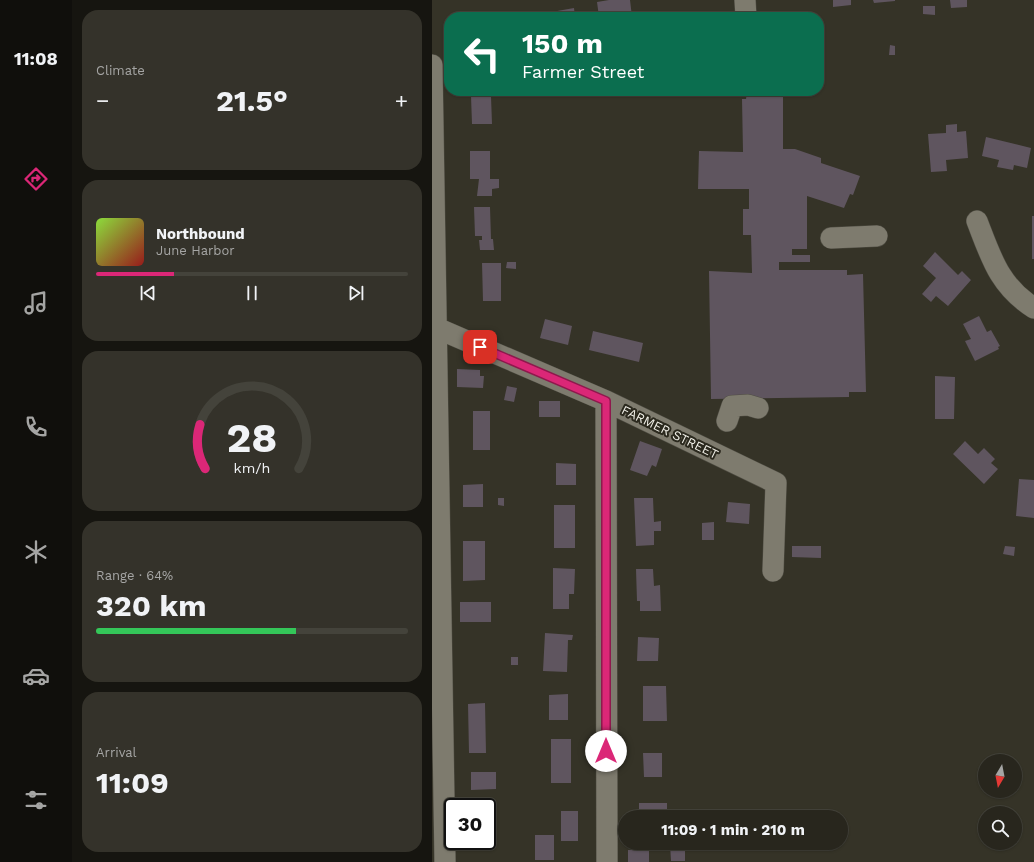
<!DOCTYPE html>
<html lang="en">
<head>
<meta charset="utf-8">
<style>
	:root { --surface:#28261d; --page:#34322a; --text:#f1f3f6; --muted:#a5a5a4; --line:#44433b; --accent:#db2777 }
	body { margin:0; font-family:"Work Sans",sans-serif; background:var(--page); color:var(--text); height:100vh; display:flex; flex-direction:column; font-size:15px; white-space:nowrap }
	* { box-sizing:border-box; margin:0 }
	p { font-size:13px; color:var(--muted) }
	.icon { flex:none; width:22px; height:22px; fill:none; stroke:currentColor; stroke-width:2; stroke-linecap:round; stroke-linejoin:round }
	.map { position:relative; flex:1; overflow:hidden }
	.drawer { display:flex; flex-direction:column; gap:10px; padding:10px; background:#161510; width:360px }
	.drawer>* { flex:none }
	.banner { position:absolute; left:12px; top:12px; width:380px; height:84px; border-radius:16px; box-shadow:0 1px 3px #0004,0 0 0 1px var(--line); background:#0b6e4f; color:#fff; overflow:hidden }
	.needle { width:26px; rotate:190deg }
	.tools { position:absolute; left:546px; top:754px; display:grid; gap:8px }
	.tools a { display:grid; place-items:center; width:44px; height:44px; border-radius:50%; background:var(--surface); box-shadow:0 1px 3px #0004,0 0 0 1px var(--line); font-size:20px }
	.speed { position:absolute; left:12px; top:798px; display:flex; gap:8px; font-size:20px; font-weight:700; text-align:center }
	.speed>* { display:grid; place-content:center; width:52px; height:52px; border-radius:50%; background:var(--surface); box-shadow:0 1px 3px #0004,0 0 0 1px var(--line); line-height:1 }
	.speed .limit { border:2px solid #111; border-radius:6px; background:#fff; color:#111 }
	.pin { position:absolute; display:grid; place-items:center; width:34px; height:34px; color:#fff; margin:-17px; border-radius:8px; box-shadow:0 2px 6px #0006 }
	.me { position:absolute; width:44px; margin:-22px; rotate:0deg; stroke-linejoin:round; filter:drop-shadow(0 0 3px #0008) }
	.turn { display:flex; align-items:center; gap:14px; height:84px; padding:0 12px; font-size:18px }
	.turn .icon { width:52px; height:52px; stroke-width:2.5 }
	.turn b { display:block; font-size:28px; line-height:34px }
	.big { font-size:30px; font-weight:700; line-height:1.1 }
	.drawer .widget { flex:1; display:flex; flex-direction:column; justify-content:center; gap:6px; min-width:0; padding:0 14px; border-radius:16px; background:var(--page) }
	.drawer .dial { align-items:center; gap:0 }
	.dial svg { height:104px; overflow:visible; fill:none; stroke:var(--line); stroke-width:7; stroke-linecap:round; text-anchor:middle }
	.dial text { fill:var(--text); stroke:none }
	.song { display:flex; align-items:center; gap:12px }
	.cover { width:48px; height:48px; border-radius:6px; background:linear-gradient(135deg,hsl(90 70% 55%),hsl(0 70% 35%)) }
	.played { height:4px; border-radius:2px; background:linear-gradient(90deg,var(--accent) 25%,var(--line) 25%) }
	.keys { display:flex; justify-content:space-around; direction:ltr }
	.heat { display:flex; justify-content:space-between; align-items:center; font-size:22px; direction:ltr }
	.charge { height:6px; border-radius:3px; background:linear-gradient(90deg,#34c759 64%,var(--line) 0) }
	.trip { position:absolute; left:186px; top:810px; width:230px; height:40px; border-radius:20px; background:var(--surface); box-shadow:0 1px 3px #0004,0 0 0 1px var(--line); font-weight:700; line-height:40px; text-align:center }
	main { display:flex; flex:1; min-height:0 }
	.dock { display:flex; flex-direction:column; width:72px; justify-content:space-around; align-items:center; background:#100f0c; color:var(--muted) }
	.dock .icon { width:28px; height:28px }
	.dock .selected { color:var(--accent) }
	.dock b { font-size:18px; color:var(--text) }
	.map>svg:first-child { display:block }
	.building { fill:#5f555f }
	.lines { fill:none; stroke-linecap:round; stroke-linejoin:round }
	.minor-casing { stroke:#504e44; stroke-width:22 }
	.minor { stroke:#7e7b6e; stroke-width:21 }
	.route-casing { stroke:#8e194d; stroke-width:10 }
	.route { stroke:#db2777; stroke-width:7 }
	.labels { text-anchor:middle; dominant-baseline:central; stroke-width:4; stroke-linejoin:round; paint-order:stroke }
	.street-label { font-size:13px; fill:#f2f1e9; stroke:#2b291e }
</style>
</head>
<body>
<main>
<nav class="dock">
<b>11:08</b>
<svg class="icon selected" aria-label="directions" viewBox="0 0 24 24"><path d="M12 3l9 9-9 9-9-9zM9 14v-3h6M13 9l2 2-2 2"/></svg>
<svg class="icon" aria-label="music" viewBox="0 0 24 24"><path d="M9 18V5l10-2v13"/><circle cx="6" cy="18" r="3"/><circle cx="16" cy="16" r="3"/></svg>
<svg class="icon" aria-label="phone" viewBox="0 0 24 24"><path d="M5 4h4l2 5-3 2q2 4 5 5l2-3 5 2v4C11 20 4 13 5 4z"/></svg>
<svg class="icon" aria-label="climate" viewBox="0 0 24 24"><path d="M12 3v18M4 7l16 10M4 17L20 7"/></svg>
<svg class="icon" aria-label="car" viewBox="0 0 24 24"><path d="M5 17H2v-5l4-1 3-4h7l3 4 3 1v5h-3M9 17h6M6 11h13"/><circle cx="7" cy="17" r="2"/><circle cx="17" cy="17" r="2"/></svg>
<svg class="icon" aria-label="filters" viewBox="0 0 24 24"><path d="M4 7h16M4 17h16"/><circle cx="9" cy="7" r="2"/><circle cx="15" cy="17" r="2"/></svg>
</nav>
<section class="drawer">
<div class="widget"><p>Climate</p>
<div class="heat"><a>−</a><b class="big">21.5°</b><a>+</a></div>
</div>
<div class="widget">
<div class="song"><i class="cover"></i><div><b>Northbound</b><p>June Harbor</p></div></div>
<div class="played"></div>
<div class="keys"><svg class="icon" aria-label="previous" viewBox="0 0 24 24"><path d="M18 5L8 12l10 7zM5 5v14"/></svg><svg class="icon" aria-label="pause" viewBox="0 0 24 24"><path d="M8 5v14M16 5v14"/></svg><svg class="icon" aria-label="next" viewBox="0 0 24 24"><path d="M6 5l10 7-10 7zM19 5v14"/></svg></div>
</div>
<div class="widget dial"><svg viewBox="0 0 100 80">
<path d="M14 69A42 42 0 1 1 86 69"/>
<path d="M14 69A42 42 0 0 1 10 35" stroke="#db2777"/>
<text x="50" y="56" font-size="32" font-weight="700">28</text>
<text x="50" y="72" font-size="11">km/h</text>
</svg></div>
<div class="widget"><p>Range · 64%</p><b class="big">320 km</b><div class="charge"></div></div>
<div class="widget"><p>Arrival</p><b class="big">11:09</b></div>
</section>
<div class="map">
<svg width="602" height="862" viewBox="0 0 602 862">
	<rect width="100%" height="100%" fill="#353327"/>
	<path class="building" d="M177,0H198L200,17H167L165,2Z
		M401,0H419V5L401,7Z
		M441,0H463V1L442,3Z
		M518,0H535V7L519,8Z
		M491,6H503V15L491,14Z
		M142,8L143,17H110L114,15V13Z
		M458,45L463,46V55H457Z
		M315,92L335,93L336,96L351,95V149H363L389,158V163L428,176L421,195L418,194L412,208L375,196V249H360V255H378V262H347V270H415V275L431,274L434,392H417V397L279,399L277,271L320,273L319,235H311V209H317V189H266L267,151L311,152L310,99H314Z
		M39,96H59L60,124H40Z
		M525,124V132L534,131L536,158L514,160L515,171L499,172L496,134L514,133V125Z
		M554,137L599,148L595,168L582,165L581,170L565,167L567,160L550,156Z
		M38,151H58V179H67V188L60,189V196H45L47,179H38Z
		M42,207H58L59,239H61L62,250H48L47,240H50V236H43Z
		M600,216H602V259H600Z
		M503,252L526,275L530,271L539,280L516,306L504,296L499,302L490,294L504,278L491,266Z
		M75,262H84V269L74,268Z
		M50,263H69V301H51Z
		M547,316L555,332L559,330L568,346L566,347L567,349L543,361L533,341L539,339L531,324Z
		M113,319L140,326L136,345L108,338Z
		M161,331L211,343L207,362L157,350Z
		M25,369L48,370V376H52L51,388L25,387Z
		M503,376L523,377L522,419H503Z
		M75,386L85,388L82,402L72,400Z
		M107,401H128V417H107Z
		M41,411H58V450H41Z
		M208,441L230,449L224,467L220,465L215,476L198,470Z
		M533,441L546,454L552,448L563,459L559,463L566,469L552,484L521,454Z
		M124,463L144,464V485H124Z
		M587,479L602,480V518L584,516Z
		M51,484V507H31V485Z
		M66,498H72V506L66,505Z
		M202,498H221L222,522L229,521V531H222V545L204,546Z
		M296,502L318,504L317,524L294,522Z
		M122,505H143V548H122Z
		M282,522V540H270V523Z
		M31,541H53V580L31,581Z
		M360,546H389V558L360,557Z
		M573,546L583,547L582,556L571,554Z
		M121,568L143,569L142,594H137V609H121Z
		M204,569H221L222,586L228,585L229,611H208V601H205Z
		M28,602H59V622H28Z
		M113,633L141,635L140,640H136L135,672L111,671Z
		M206,637L227,638L226,661H205Z
		M79,657H86V665H79Z
		M211,686H234L235,721H211Z
		M136,694V720H117V695Z
		M53,703L54,753H37L36,704Z
		M119,739H139V783H119Z
		M211,753H230V777H212Z
		M39,772H64V789L39,790Z
		M207,803H235V817H207Z
		M129,811H146V841H129Z
		M103,835H122V860H103Z
		M238,844H253V861H239Z
		M196,850H217V862H196Z"/>
	<g class="lines">
		<defs>
			<path id="minor" d="M313,0L314,17
				M0,65L13,862
				M545,221C559,257 567,286 602,308
				M399,238L445,236
				M0,326L174,401L344,483L341,571
				M174,401L175,862
				M295,421L300,406L316,405L326,408"/>
		</defs>
		<use href="#minor" class="minor-casing"/>
		<use href="#minor" class="minor"/>
	</g>
	<g class="lines">
		<defs>
			<path id="route" d="M48,347L174,401V751"/>
		</defs>
		<use href="#route" class="route-casing"/>
		<use href="#route" class="route"/>
	</g>
	<g class="labels">
		<g class="street-label">
			<text transform="translate(238 432) rotate(26)">FARMER STREET</text>
		</g>
	</g>
</svg>
<div class="tools">
<a><svg class="needle" viewBox="-14 -14 28 28"><path d="M0-13l5 13h-10z" fill="#e53935"/><path d="M0 13l5-13h-10z" fill="#a5a5a4"/></svg></a>
<a><svg class="icon" aria-label="search" viewBox="0 0 24 24"><circle cx="10" cy="10" r="6"/><path d="M15 15l6 6"/></svg></a>
</div>
<div class="speed"><div class="limit">30</div></div>
<div class="pin" style="left:48px;top:347px;background:#d93025"><svg class="icon" aria-label="arrive" viewBox="0 0 24 24"><path d="M6 21V4h12l-3 4 3 4H6"/></svg></div>
<svg class="me" style="left:174px;top:751px" viewBox="-20 -20 40 40"><circle r="19" fill="#fff"/><path d="M0-13L10 11 0 6-10 11z" fill="#db2777"/></svg>
<div class="trip">11:09 · 1 min · 210 m</div>
<div class="banner">
<div class="turn"><svg class="icon" aria-label="left" viewBox="0 0 24 24"><path d="M17 20v-9H6M10 6l-5 5 5 5"/></svg><div><b>150 m</b>Farmer Street</div></div>
</div>
</div>
</main>
</body>
</html>
